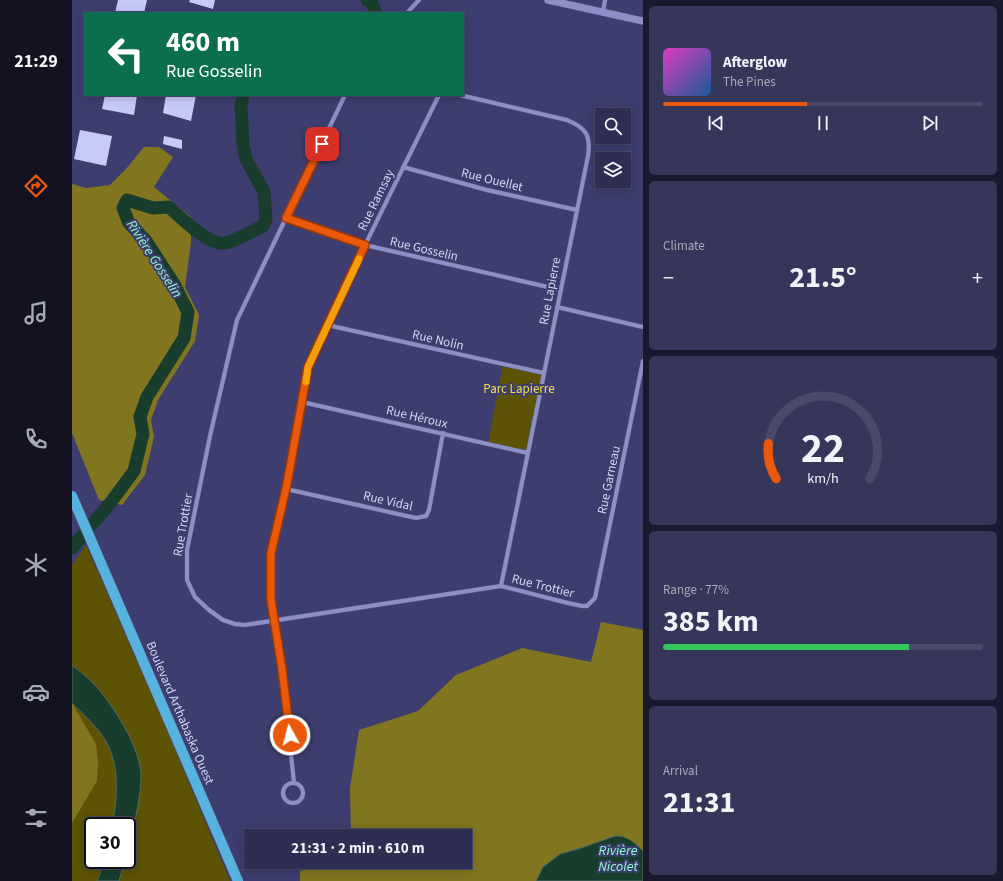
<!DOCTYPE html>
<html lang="en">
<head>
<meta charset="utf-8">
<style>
	:root { --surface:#2e2e53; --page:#36365a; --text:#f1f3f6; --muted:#a7a8b8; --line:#494a6a; --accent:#ea580c }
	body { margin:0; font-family:"Source Sans 3",sans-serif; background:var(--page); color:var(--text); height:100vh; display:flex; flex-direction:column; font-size:15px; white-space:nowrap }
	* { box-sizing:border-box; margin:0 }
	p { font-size:13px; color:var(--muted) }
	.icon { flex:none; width:22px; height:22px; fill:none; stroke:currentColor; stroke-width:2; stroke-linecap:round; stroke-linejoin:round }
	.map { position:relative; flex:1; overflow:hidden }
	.side { display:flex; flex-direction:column; gap:6px; padding:6px; background:#19192e; width:360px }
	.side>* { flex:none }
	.top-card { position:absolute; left:12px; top:12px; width:380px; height:84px; border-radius:0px; box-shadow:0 2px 10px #0003,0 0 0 1px var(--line); background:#0b6e4f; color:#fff; overflow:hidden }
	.controls { position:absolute; left:523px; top:108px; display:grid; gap:8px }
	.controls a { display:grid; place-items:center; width:36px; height:36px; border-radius:0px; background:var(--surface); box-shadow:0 2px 10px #0003,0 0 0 1px var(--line); font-size:20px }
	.speed { position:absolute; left:12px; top:817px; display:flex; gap:8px; font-size:20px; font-weight:700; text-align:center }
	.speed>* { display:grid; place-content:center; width:52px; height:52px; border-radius:50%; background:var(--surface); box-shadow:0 2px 10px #0003,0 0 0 1px var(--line); line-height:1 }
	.speed .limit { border:2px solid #111; border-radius:6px; background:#fff; color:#111 }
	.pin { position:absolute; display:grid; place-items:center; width:34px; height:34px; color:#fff; margin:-17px; border-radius:8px; box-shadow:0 2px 6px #0006 }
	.me { position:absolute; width:44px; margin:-22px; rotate:353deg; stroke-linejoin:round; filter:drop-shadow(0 0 3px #0008) }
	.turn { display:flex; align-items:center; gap:14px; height:84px; padding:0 16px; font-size:18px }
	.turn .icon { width:52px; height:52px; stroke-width:2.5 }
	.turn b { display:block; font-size:28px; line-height:34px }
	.big { font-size:30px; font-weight:700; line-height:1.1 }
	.side .tile { flex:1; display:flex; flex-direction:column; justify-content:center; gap:6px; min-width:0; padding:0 14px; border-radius:6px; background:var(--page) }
	.side .dial { align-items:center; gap:0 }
	.dial svg { height:104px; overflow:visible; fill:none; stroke:var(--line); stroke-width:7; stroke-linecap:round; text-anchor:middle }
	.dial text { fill:var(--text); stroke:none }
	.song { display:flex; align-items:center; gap:12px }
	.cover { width:48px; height:48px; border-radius:6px; background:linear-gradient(135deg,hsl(310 70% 55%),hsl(210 70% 35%)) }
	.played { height:4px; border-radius:2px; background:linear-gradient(90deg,var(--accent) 45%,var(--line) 45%) }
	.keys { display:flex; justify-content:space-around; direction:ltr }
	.heat { display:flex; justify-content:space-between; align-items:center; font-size:22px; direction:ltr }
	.charge { height:6px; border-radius:3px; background:linear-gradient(90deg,#34c759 77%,var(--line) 0) }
	.trip { position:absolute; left:172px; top:829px; width:228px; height:40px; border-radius:0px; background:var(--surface); box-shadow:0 2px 10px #0003,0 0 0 1px var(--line); font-weight:700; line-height:40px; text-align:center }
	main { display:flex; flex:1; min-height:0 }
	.dock { display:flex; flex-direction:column; width:72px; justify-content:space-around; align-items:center; background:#121221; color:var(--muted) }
	.dock .icon { width:28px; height:28px }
	.dock .active { color:var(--accent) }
	.dock b { font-size:18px; color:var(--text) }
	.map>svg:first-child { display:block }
	.green { fill:#5d5304 }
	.forest { fill:#81751f }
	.water { fill:#193d2c; stroke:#506b68 }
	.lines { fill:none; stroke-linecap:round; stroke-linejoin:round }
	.river { stroke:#193d2c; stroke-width:13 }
	.building { fill:#c6caf9 }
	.minor-casing { stroke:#595982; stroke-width:5 }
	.tertiary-casing { stroke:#595982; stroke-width:8 }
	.primary-casing { stroke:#595982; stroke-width:11 }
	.minor { stroke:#8c90c7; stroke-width:4 }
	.tertiary { stroke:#8c90c7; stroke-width:7 }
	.primary { stroke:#57b2e0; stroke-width:10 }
	.route-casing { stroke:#983908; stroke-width:10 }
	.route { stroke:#ea580c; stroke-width:7 }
	.slow { stroke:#f59e0b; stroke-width:7 }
	.labels { text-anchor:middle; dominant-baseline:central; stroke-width:4; stroke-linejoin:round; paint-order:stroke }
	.street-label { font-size:13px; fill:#d2d5f3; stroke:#3d3e6f }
	.park-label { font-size:13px; fill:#f4df4e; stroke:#3d3e6f }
	.water-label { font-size:14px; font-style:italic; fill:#8dfbc4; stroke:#3d3e6f }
</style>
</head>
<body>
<main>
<nav class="dock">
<b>21:29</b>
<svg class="icon active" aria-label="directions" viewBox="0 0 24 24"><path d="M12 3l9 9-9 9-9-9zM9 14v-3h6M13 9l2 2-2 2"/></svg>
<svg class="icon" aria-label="music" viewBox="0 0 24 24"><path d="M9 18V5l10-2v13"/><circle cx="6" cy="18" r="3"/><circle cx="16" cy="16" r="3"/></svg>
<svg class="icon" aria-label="phone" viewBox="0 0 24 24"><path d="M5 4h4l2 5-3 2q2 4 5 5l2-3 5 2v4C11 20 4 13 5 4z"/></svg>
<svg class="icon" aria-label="climate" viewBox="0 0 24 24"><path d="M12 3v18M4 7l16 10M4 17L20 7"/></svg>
<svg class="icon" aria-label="car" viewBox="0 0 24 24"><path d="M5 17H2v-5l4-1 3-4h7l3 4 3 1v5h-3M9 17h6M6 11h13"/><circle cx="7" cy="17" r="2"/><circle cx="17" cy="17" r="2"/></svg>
<svg class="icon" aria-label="filters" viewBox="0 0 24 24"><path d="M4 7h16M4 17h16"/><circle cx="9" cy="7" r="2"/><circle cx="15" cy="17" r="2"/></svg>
</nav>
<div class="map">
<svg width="571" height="881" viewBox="0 0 571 881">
	<rect width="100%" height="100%" fill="#3d3e6f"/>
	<path class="green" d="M431,364L472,373L456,453L416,444Z
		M14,545L89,716L158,881H47L53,860H55V851L63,818L69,778L19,681L0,665V565Z
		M0,703C11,715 29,730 36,745C48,770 45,800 40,826H21V860H33L25,881H0Z"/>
	<path class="forest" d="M72,147H87L101,157L82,187L119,217V243L113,287L127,315L123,341L86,400L79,420L82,437L73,475L50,505L27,500L0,433V184L14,188L38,185L54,169Z
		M529,622L571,630V851L563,843L509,848L488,854L471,867L464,881H228V871L260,864L262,862H393V836H279L278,788L287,730L346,711L384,675L450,648L519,662Z
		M0,703L24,744L26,761L25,781L0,823Z"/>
	<path class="water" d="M0,665C6,670 13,675 19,681C39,701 71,750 69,779C68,804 61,828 55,851V826H40C45,800 48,770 36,745C29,730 11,714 0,703Z
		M543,836C555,835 563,843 571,851V881H464L471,867L488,854L509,848Z
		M33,860H53L47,881H25Z"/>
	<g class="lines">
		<path class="river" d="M295,0L300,3L303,11L302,13
			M0,548L39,502L62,471L71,434L68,417L75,397L112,338L116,312L102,284L74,241L57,223L51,208L55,200L81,208L97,207C108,217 138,247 154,243C163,241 182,230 191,226L194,219L192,192L174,159L171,145L169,105L171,95"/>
	</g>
	<path class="building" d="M46,0H75L72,13H43Z
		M118,0H143L141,9L117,2Z
		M33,95H65L62,115L30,109Z
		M94,95H124L119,121L91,113Z
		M8,130L40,136L34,166L2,159Z
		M92,136L110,140V149L91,144Z"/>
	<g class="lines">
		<defs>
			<path id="minor" d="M531,12L533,0
				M335,13L347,0
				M273,95L165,320L138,436L115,550V580L123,597L137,610L151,620L163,624L173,625L429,586L496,603L510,606H515L523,598L571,361
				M388,95L495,120C514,128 519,135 516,156L429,586
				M331,167L415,190L505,210
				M214,219L293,245L489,290
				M485,307L571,327
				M255,325L472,373
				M230,402L456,453
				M214,489L344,518L354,516L357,510L371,433
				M222,783L211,678L199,600V553L215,484L236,367L293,245L367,95
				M211 793a10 10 0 1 1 20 0a10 10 0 1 1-20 0Z"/>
			<path id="tertiary" d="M476,0L571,21"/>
			<path id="primary" d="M0,496L166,881"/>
		</defs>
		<use href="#minor" class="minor-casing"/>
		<use href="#tertiary" class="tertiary-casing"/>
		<use href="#primary" class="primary-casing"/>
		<use href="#minor" class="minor"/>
		<use href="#tertiary" class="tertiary"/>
		<use href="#primary" class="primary"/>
	</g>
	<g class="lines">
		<defs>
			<path id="route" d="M218,735L210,669L199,600V553L215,484L236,367L293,245L214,218L250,144"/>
		</defs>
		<use href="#route" class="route-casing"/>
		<use href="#route" class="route"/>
		<path class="slow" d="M234,382L236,367L287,259"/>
	</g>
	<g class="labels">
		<g class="street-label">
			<text transform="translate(420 180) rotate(14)">Rue Ouellet</text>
			<text transform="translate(304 200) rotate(-64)">Rue Ramsay</text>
			<text transform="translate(352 249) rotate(13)">Rue Gosselin</text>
			<text transform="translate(478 291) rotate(-79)">Rue Lapierre</text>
			<text transform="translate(366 340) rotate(13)">Rue Nolin</text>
			<text transform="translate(345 417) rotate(13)">Rue Héroux</text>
			<text transform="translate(537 480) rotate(-78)">Rue Garneau</text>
			<text transform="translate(316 501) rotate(13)">Rue Vidal</text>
			<text transform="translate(111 525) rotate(-80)">Rue Trottier</text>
			<text transform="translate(471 586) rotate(14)">Rue Trottier</text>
			<text transform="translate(108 713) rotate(67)">Boulevard Arthabaska Ouest</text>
		</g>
		<g class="park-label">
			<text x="447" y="389">Parc Lapierre</text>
		</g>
		<g class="water-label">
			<text transform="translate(82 259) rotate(57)">Rivière Gosselin</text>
			<text x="546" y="851">Rivière<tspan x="546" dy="16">Nicolet</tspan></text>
		</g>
	</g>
</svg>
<div class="controls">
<a><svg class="icon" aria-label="search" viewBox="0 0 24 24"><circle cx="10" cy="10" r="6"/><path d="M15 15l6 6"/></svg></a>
<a><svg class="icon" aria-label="layers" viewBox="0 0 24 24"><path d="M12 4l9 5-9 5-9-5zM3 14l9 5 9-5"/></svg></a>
</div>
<div class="speed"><div class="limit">30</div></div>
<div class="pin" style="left:250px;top:144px;background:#d93025"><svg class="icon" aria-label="arrive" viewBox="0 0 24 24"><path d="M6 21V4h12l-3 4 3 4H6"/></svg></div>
<svg class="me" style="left:218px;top:735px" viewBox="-20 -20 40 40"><circle r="17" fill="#ea580c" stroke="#fff" stroke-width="3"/><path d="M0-11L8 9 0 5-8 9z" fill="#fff"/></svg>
<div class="trip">21:31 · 2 min · 610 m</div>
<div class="top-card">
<div class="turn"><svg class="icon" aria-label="left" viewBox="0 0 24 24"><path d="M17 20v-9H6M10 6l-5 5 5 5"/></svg><div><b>460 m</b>Rue Gosselin</div></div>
</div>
</div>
<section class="side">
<div class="tile">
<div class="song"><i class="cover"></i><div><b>Afterglow</b><p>The Pines</p></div></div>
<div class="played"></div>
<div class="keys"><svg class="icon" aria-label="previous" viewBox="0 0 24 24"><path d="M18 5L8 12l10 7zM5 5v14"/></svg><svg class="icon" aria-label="pause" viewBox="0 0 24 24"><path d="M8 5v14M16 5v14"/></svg><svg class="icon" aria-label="next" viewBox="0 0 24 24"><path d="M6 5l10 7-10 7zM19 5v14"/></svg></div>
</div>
<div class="tile"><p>Climate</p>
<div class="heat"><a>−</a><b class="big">21.5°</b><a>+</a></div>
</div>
<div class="tile dial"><svg viewBox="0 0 100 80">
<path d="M14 69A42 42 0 1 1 86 69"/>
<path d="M14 69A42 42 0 0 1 8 42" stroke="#ea580c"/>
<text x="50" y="56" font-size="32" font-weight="700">22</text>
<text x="50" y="72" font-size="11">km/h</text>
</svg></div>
<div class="tile"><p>Range · 77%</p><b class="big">385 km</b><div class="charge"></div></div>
<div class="tile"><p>Arrival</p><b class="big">21:31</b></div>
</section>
</main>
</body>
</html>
